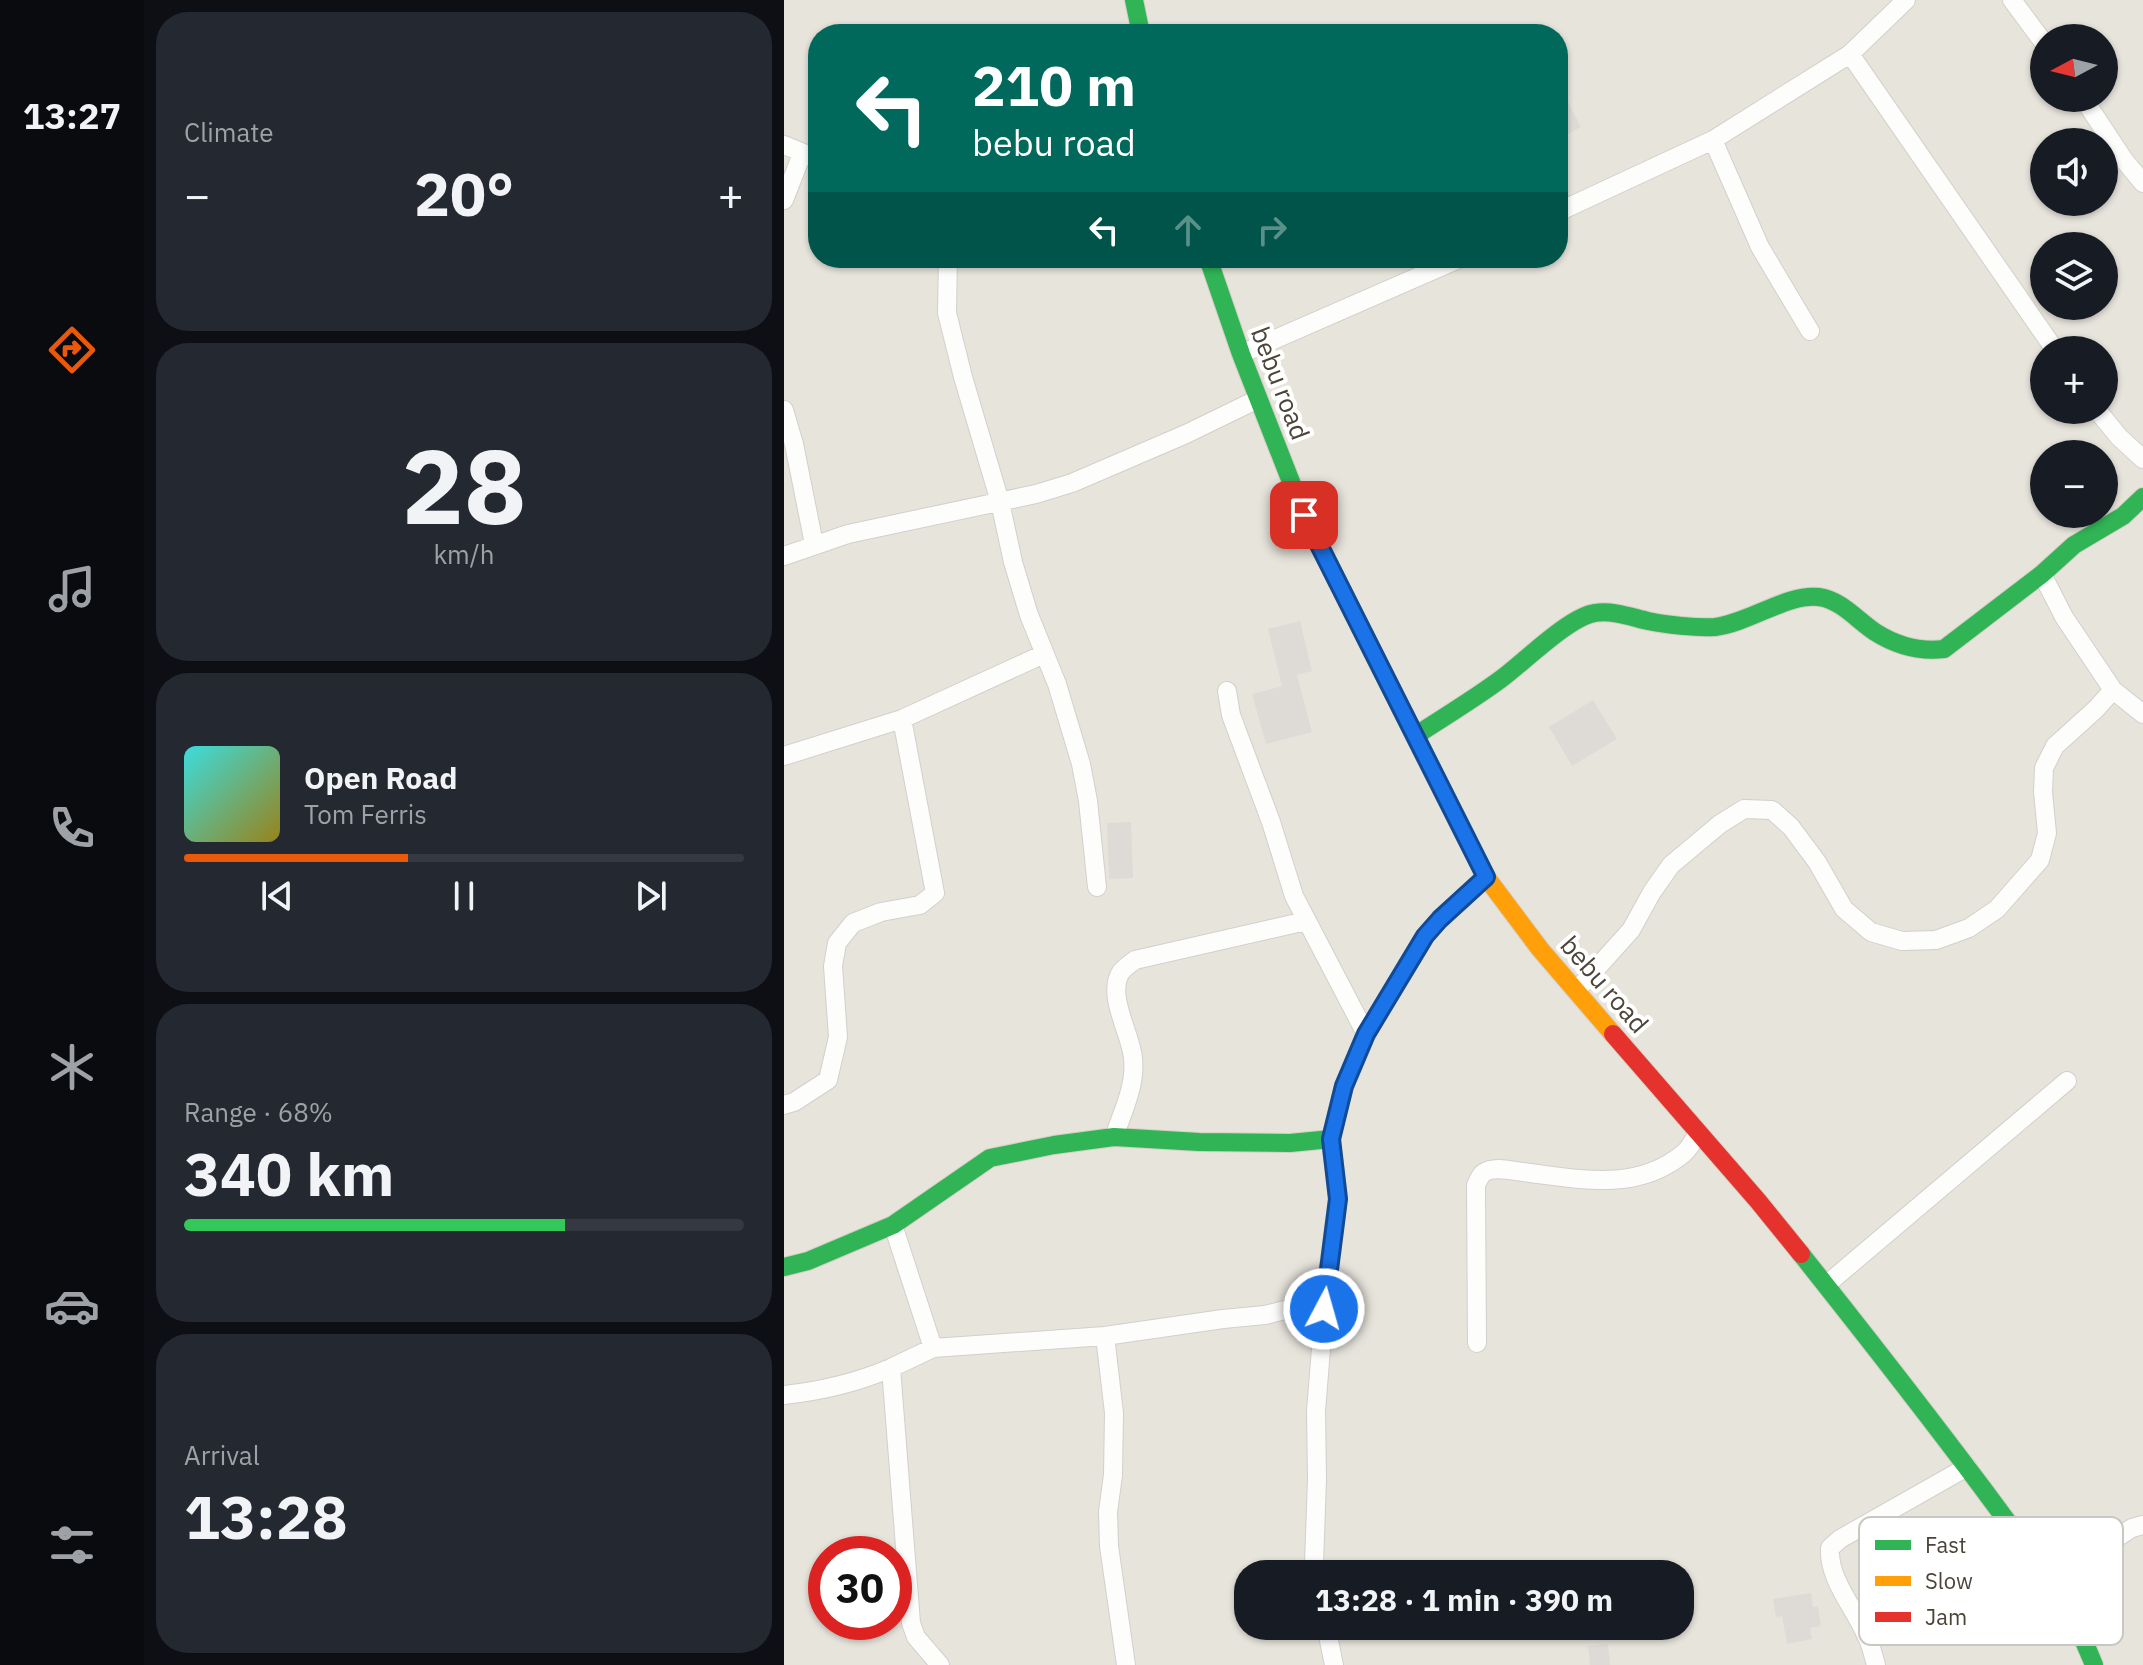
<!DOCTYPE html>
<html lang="en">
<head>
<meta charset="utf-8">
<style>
	:root { --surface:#171b24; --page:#242831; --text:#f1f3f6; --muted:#9ea1a6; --line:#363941; --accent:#ea580c }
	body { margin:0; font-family:"IBM Plex Sans",sans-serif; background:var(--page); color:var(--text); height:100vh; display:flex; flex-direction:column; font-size:30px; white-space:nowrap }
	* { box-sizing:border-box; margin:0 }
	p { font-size:26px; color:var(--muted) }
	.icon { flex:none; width:44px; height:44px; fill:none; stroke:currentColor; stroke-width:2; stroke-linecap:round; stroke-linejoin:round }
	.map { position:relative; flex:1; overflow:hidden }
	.side { display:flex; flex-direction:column; gap:12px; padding:12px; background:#0d0f14; width:640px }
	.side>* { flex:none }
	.banner { position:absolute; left:24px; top:24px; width:760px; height:244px; border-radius:32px; box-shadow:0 2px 6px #0004; background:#00695c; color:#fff; overflow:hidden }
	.needle { width:52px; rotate:263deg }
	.controls { position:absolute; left:1246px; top:24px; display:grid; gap:16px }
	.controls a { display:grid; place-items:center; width:88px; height:88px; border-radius:50%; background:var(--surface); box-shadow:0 2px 6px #0004; font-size:40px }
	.speed { position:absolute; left:24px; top:1536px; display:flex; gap:16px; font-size:40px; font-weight:700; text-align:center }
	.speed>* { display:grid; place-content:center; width:104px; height:104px; border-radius:50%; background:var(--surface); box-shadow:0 2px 6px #0004; line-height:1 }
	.speed .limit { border:12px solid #d22; background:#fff; color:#111 }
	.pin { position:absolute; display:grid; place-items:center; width:68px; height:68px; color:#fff; margin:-34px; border-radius:16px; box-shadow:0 4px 12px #0006 }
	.me { position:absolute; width:88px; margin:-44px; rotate:6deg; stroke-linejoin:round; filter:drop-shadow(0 0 6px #0008) }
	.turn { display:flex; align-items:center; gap:28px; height:168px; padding:0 32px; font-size:36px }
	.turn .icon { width:104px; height:104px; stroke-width:2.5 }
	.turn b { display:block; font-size:56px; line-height:68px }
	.lanes { display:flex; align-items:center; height:76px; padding:0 32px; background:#0003; justify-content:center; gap:40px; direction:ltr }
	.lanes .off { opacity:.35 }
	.big { font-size:60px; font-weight:700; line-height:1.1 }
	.side .widget { flex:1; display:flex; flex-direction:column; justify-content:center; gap:12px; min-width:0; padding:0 28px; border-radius:32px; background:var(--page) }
	.side .dial { align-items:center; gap:0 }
	.dial b { font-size:104px; line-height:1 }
	.song { display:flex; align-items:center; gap:24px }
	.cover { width:96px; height:96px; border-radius:12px; background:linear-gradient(135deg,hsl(180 70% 55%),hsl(50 70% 35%)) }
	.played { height:8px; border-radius:4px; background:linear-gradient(90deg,var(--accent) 40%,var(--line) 40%) }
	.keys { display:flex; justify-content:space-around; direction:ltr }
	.heat { display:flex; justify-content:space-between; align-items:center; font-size:44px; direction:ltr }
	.charge { height:12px; border-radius:6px; background:linear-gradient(90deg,#34c759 68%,var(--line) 0) }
	.trip { position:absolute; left:450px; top:1560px; width:460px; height:80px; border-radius:32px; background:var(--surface); box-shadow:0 2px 6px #0004; font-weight:700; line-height:80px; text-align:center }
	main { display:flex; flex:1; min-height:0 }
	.dock { display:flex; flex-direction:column; width:144px; justify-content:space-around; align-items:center; background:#090b0e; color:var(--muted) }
	.dock .icon { width:56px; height:56px }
	.dock .selected { color:var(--accent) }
	.dock b { font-size:36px; color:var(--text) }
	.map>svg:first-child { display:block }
	.residential { fill:#e7e4dc; fill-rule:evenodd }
	.building { fill:#dedbd6 }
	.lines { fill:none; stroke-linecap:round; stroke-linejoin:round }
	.street-casing { stroke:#d2d0cb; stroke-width:20 }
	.fast-casing { stroke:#d3cfc5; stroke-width:20 }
	.slow-casing { stroke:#d3cfc5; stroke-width:20 }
	.jam-casing { stroke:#d3cfc5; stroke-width:20 }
	.street { stroke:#fdfdfc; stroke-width:18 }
	.fast { stroke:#30b455; stroke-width:18 }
	.slow { stroke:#ff9f0a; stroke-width:18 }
	.jam { stroke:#e5322d; stroke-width:18 }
	.route-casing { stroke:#114b97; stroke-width:20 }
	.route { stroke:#1a73e8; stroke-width:14 }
	.labels { text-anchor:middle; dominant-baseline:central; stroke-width:8; stroke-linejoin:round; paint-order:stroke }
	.street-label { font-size:26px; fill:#4b4439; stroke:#fff }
	.key { fill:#fff; stroke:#c9c7c4; stroke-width:2 }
	.key-label { font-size:22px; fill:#4b4439 }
</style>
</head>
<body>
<main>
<nav class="dock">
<b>13:27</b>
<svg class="icon selected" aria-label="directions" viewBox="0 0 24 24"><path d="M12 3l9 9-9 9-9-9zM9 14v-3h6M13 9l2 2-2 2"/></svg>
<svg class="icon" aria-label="music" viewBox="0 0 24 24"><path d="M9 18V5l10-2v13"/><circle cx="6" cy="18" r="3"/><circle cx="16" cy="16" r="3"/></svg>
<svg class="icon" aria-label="phone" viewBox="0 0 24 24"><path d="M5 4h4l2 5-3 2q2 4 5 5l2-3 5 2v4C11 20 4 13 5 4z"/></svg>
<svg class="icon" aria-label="climate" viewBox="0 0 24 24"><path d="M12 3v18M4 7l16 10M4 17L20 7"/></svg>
<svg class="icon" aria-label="car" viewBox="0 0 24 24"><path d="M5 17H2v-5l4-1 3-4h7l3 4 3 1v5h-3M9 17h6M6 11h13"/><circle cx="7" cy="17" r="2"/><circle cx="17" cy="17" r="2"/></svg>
<svg class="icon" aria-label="filters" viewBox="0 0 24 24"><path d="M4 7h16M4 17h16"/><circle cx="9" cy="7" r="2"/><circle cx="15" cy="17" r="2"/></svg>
</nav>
<section class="side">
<div class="widget"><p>Climate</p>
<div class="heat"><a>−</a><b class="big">20°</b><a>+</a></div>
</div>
<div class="widget dial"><b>28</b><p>km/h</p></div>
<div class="widget">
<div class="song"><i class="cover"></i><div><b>Open Road</b><p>Tom Ferris</p></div></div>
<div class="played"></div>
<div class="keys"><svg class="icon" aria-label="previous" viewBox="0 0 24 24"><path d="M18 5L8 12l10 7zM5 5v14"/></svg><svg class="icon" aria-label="pause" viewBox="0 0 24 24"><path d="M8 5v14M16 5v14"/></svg><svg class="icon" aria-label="next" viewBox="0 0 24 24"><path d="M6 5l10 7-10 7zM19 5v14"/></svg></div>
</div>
<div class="widget"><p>Range · 68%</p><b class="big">340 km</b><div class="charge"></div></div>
<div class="widget"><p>Arrival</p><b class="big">13:28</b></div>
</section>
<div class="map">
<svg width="1359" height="1665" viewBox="0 0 1359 1665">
	<rect width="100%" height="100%" fill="#f4f2ee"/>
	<path class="residential" d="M0,0H1359V1665H0ZM34,34H774V258H34ZM1260,38H1320V98H1260ZM1260,142H1320V202H1260ZM1260,246H1320V306H1260ZM1260,350H1320V410H1260ZM1260,454H1320V514H1260ZM42,1554H110V1622H42ZM464,1574H896V1626H464Z"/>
	<path class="building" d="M774,82L797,127L774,139Z
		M516,621L528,671L513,675L528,732L482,744L468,694L498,686L484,629Z
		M809,700L833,739L788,766L765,727Z
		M347,822L349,878L325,879L323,823Z
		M1027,1593L1029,1607L1034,1606L1037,1626L1026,1628L1028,1639L1003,1644L998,1616L992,1617L989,1599Z
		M824,1644L826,1665H806L804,1646Z"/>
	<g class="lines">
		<defs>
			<path id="street" d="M1228,0L1260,43
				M1066,54L1271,350
				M1299,98L1340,160L1359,183
				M929,140L976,247L1026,331
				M0,145L34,159
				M0,200L18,154
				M774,212L929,140L1066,54L1122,0
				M164,258L163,313L179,377L216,502L229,562L245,615L273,684L297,764L304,801L313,887
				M457,354L677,258
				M0,410L10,444L30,544
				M1313,410L1335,437L1359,459
				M0,556L64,534L252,494L288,483L402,434L474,399
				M1258,574L1280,617L1329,690L1359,714
				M443,691L447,715L487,822L510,896L582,1034
				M0,756L118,719L260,654
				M793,990L847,930L868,892L887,865L936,824L960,809L988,810L1007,827L1033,862L1060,909L1087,932L1118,941L1152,940L1185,928L1213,909L1256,860L1263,833L1259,792L1260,768L1271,746L1312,709L1329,690
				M0,1105L10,1102L44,1080L54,1037L49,966L53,943L69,923L97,912L136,905L151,893L118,719
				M330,1137C339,1111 352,1085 349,1058C347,1034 322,995 337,972C340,968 347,963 351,960L522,921
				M109,1225L149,1348
				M1042,1285L1283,1081
				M321,1336L330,1413L329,1475L324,1512L325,1546L342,1665
				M693,1343L692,1185C695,1179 697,1173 703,1171C715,1166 734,1172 746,1173C800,1180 855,1191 900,1153C906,1148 910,1139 914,1133
				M0,1395C37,1391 72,1383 107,1368
				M1261,1573L1320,1546L1348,1528L1359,1525
				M532,1574L530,1564L533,1479L532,1411L542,1287L554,1199L547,1139
				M542,1626L550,1665
				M156,1665L132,1637L127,1623L107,1368L149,1348L321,1336L439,1319L481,1315L513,1307L542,1287
				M1092,1665C1089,1655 1087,1644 1082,1635C1070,1607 1044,1579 1046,1548L1056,1539L1183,1467"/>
			<path id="fast" d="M350,0L357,34
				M424,258L457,354L520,515L625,724
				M631,736C660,717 690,699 717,679C739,663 786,616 811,613C828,610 847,617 864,621C883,625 912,628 931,627C965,623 1004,593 1035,597C1057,600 1073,620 1091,632C1113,646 1135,652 1160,649L1258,574L1290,545L1339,516L1359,497
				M1017,1254C1079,1332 1140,1410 1200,1490C1241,1546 1285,1599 1310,1665
				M0,1267L24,1261L109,1225L206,1158L270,1145L330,1137L415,1142L506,1143L547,1139L560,1086L582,1034L641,936L656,919L702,877"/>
			<path id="slow" d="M625,724L702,877L756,949L829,1034"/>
			<path id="jam" d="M829,1034L974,1201L1017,1254"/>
		</defs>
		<use href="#street" class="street-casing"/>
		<use href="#fast" class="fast-casing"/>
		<use href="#slow" class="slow-casing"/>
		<use href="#jam" class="jam-casing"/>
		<use href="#street" class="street"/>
		<use href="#fast" class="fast"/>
		<use href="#slow" class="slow"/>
		<use href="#jam" class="jam"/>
	</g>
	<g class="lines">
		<defs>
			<path id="route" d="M520,515L702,877L656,919L641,936L582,1034L560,1086L547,1139L554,1199L540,1309"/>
		</defs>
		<use href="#route" class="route-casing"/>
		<use href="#route" class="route"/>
	</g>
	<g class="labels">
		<g class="street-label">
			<text transform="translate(497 383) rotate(69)">bebu road</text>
			<text transform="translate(821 984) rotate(49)">bebu road</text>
		</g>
	</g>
	<rect x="1075" y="1517" width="264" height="128" rx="12" class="key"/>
	<rect x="1091" y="1540" width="36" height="10" fill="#30b455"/>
	<rect x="1091" y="1576" width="36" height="10" fill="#ff9f0a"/>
	<rect x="1091" y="1612" width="36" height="10" fill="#e5322d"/>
	<g class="key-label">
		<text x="1141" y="1553">Fast</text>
		<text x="1141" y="1589">Slow</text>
		<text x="1141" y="1625">Jam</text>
	</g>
</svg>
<div class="controls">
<a><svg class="needle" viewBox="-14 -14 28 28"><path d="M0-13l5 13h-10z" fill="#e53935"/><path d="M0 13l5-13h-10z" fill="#9ea1a6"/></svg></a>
<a><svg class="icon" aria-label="sound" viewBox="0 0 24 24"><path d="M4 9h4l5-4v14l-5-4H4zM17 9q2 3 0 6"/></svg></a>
<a><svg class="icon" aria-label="layers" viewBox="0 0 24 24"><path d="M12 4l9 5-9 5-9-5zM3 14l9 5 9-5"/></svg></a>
<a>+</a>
<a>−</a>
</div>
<div class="speed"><div class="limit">30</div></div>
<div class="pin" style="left:520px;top:515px;background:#d93025"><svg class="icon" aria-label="arrive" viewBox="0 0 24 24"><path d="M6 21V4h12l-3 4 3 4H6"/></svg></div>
<svg class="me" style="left:540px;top:1309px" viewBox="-20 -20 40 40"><circle r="17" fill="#1a73e8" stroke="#fff" stroke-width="3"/><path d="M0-11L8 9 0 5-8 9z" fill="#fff"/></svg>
<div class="trip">13:28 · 1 min · 390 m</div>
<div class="banner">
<div class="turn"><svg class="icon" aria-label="left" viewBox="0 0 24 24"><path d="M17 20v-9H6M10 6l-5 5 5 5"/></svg><div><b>210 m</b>bebu road</div></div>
<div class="lanes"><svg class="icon" aria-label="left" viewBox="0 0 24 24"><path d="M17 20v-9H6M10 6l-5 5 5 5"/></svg><svg class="icon off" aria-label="ahead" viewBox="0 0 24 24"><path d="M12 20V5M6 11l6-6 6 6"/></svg><svg class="icon off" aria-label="right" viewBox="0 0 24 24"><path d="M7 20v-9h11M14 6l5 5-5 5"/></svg></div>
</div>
</div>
</main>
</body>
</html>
